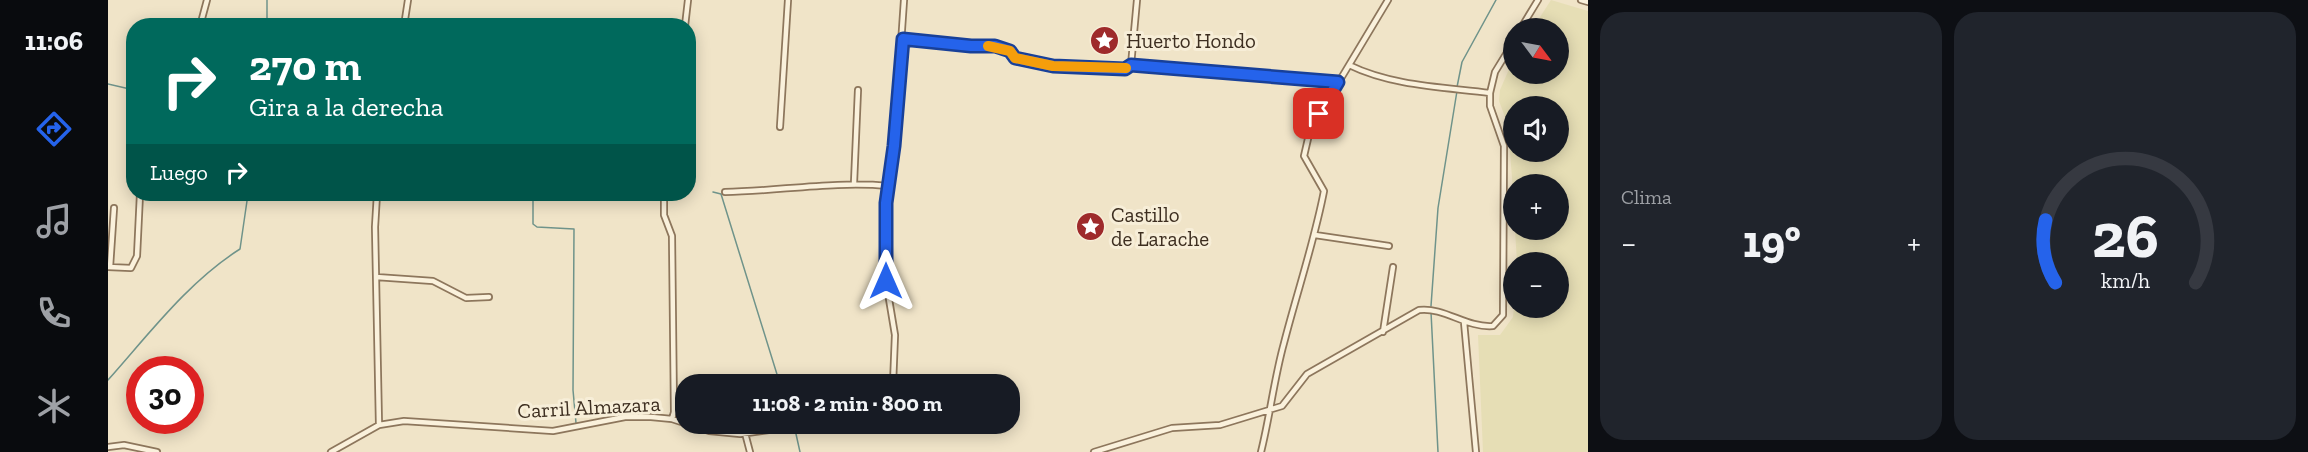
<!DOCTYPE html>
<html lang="es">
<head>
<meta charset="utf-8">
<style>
	:root { --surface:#171b24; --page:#20242c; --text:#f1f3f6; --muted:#9ea1a6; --line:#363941; --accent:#2563eb }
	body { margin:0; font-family:"Zilla Slab",serif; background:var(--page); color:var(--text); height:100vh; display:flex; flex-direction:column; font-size:22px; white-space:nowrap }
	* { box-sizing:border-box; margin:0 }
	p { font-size:20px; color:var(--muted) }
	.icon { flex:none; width:33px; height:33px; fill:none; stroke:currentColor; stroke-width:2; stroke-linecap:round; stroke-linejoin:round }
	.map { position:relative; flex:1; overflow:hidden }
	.sheet { display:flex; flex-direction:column; gap:12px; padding:12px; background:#0d0f14; width:720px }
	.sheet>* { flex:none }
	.hud { position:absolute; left:18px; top:18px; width:570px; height:183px; border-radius:24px; box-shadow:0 3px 15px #0003; background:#00695c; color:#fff; overflow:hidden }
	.needle { width:39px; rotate:122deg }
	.controls { position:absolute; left:1395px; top:18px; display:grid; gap:12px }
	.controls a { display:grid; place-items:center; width:66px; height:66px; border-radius:50%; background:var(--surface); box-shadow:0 3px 15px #0003; font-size:30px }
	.speed { position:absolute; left:18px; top:356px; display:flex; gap:12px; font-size:30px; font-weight:700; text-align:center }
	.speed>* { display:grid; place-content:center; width:78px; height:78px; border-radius:50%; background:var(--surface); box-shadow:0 3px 15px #0003; line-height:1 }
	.speed .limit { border:9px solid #d22; background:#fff; color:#111 }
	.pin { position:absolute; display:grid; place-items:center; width:51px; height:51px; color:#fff; margin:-26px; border-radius:12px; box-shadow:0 3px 9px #0006 }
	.me { position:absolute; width:66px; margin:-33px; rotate:0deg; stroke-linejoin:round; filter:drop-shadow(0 0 4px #0008) }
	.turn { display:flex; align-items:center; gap:21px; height:126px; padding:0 24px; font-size:27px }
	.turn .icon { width:78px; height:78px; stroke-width:2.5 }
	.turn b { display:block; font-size:42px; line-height:51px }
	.then { display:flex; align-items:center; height:57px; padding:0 24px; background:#0003; gap:12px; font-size:22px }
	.big { font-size:45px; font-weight:700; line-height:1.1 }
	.sheet .tile { flex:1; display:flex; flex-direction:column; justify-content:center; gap:9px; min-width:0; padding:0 21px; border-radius:24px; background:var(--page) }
	.sheet .dial { align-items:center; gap:0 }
	.dial svg { height:156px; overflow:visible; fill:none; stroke:var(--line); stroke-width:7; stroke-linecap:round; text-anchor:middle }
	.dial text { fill:var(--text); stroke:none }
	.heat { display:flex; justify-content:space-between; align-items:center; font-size:33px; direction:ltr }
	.sheet .tiles { flex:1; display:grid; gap:12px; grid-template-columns:repeat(2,1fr) }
	.trip { position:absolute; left:567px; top:374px; width:345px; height:60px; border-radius:24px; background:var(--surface); box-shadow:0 3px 15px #0003; font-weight:700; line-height:60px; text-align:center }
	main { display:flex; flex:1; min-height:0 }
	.menu { display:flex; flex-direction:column; width:108px; justify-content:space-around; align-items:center; background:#090b0e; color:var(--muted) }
	.menu .icon { width:42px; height:42px }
	.menu .current { color:var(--accent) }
	.menu b { font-size:27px; color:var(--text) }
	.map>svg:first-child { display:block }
	.farmland { fill:#e6deb5; fill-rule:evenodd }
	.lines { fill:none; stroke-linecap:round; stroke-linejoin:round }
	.stream { stroke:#6f938a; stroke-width:1.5 }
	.minor-casing { stroke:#8d765c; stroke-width:8 }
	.minor { stroke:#faf1dc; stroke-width:4.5 }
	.route-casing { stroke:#184099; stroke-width:15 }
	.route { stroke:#2563eb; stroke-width:10 }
	.slow { stroke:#f59e0b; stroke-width:10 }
	.labels { text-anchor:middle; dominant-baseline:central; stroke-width:6; stroke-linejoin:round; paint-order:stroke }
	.poi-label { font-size:21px; fill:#3d2e20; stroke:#f7eed8; text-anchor:start }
	.street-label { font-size:21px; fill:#3d2e20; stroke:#f7eed8 }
</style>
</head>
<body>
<main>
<nav class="menu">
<b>11:06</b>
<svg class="icon current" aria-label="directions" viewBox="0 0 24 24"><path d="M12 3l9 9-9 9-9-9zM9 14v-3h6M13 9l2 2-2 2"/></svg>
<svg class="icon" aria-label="music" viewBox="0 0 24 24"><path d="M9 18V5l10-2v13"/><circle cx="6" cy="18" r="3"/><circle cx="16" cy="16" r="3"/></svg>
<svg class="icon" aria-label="phone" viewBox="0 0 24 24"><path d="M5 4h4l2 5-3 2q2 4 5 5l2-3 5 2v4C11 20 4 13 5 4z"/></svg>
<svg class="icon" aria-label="climate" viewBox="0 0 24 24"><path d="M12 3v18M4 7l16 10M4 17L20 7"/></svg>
</nav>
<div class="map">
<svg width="1480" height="452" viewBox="0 0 1480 452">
	<rect width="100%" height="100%" fill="#f0e4c8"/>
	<path class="farmland" d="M1443,0L1480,11V452H1375L1370,335H1392L1405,317L1406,308H1450V262H1409L1407,230H1450V184H1406L1405,191L1400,125L1391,101L1392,90L1405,60L1406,74H1450V28H1425ZM1406,106H1450V152H1406Z"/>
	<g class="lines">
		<path class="stream" d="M159,0V26
			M0,84L26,90
			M1349,87L1354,62L1388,0
			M605,192L613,194L672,384
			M407,194H421L425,200V224L429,227L466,229L465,390L468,423
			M1323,306L1330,208L1349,91
			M1323,312L1330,452
			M0,380C41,334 80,282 132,249L140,194
			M688,434L692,452"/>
		<defs>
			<path id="minor" d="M1473,0L1480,2
				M92,26L99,0
				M296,26L300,0
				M577,26L580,0
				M1413,28L1430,0
				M795,39L863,46H887L902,51L907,58L945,66L1017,69L1023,65L1230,82
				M1023,65L1029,0
				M1241,65C1284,86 1335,87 1382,93
				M672,127L680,0
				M746,183L750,90
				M617,192C671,191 727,181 780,186
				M269,194L267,227L271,425
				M556,194V215L564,236L566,412L564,419
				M1207,235L1281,246
				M0,267L23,268L29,256L32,194
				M2,267L6,208
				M268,277L325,281L358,298L381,297
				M1356,322L1368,452
				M1275,332L1285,267
				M785,384L787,335L778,281V203L786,146L796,0
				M637,433L642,452
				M0,447L16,445L49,452
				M223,452L271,425L296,421L445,431L517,417H543L564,419L601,431L632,434L711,423
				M986,452L1064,428L1112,425L1174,406L1199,374L1311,310C1337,307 1358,328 1385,326L1395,315L1396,146L1382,106V93L1387,72L1406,41
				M1153,452C1162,416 1166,379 1176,343C1189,292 1206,243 1216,191L1196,156L1202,130L1280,0"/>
		</defs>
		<use href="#minor" class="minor-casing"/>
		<use href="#minor" class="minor"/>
	</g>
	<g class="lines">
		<defs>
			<path id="route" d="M778,281V203L786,146L795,39L863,46H887L902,51L907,58L945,66L1017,69L1023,65L1230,82L1211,114"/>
		</defs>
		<use href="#route" class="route-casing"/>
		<use href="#route" class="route"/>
		<path class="slow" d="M880,46L902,51L907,58L945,66L1018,68"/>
	</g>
	<defs>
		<symbol id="sight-disc" viewBox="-11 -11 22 22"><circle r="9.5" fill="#9e2a2b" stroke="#f7eed8"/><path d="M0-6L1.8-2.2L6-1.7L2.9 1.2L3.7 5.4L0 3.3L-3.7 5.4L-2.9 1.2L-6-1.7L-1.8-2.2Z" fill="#fff"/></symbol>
	</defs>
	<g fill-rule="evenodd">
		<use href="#sight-disc" x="980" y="24" width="33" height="33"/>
		<use href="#sight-disc" x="966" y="210" width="33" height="33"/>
	</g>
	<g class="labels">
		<g class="poi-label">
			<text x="1018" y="40">Huerto Hondo</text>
			<text x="1003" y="214">Castillo<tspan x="1003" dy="24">de Larache</tspan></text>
		</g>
		<g class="street-label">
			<text transform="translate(481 407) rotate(-3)">Carril Almazara</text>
		</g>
	</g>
</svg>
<div class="controls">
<a><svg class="needle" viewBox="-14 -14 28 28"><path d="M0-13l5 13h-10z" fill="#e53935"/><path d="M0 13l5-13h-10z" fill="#9ea1a6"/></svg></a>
<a><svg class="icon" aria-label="sound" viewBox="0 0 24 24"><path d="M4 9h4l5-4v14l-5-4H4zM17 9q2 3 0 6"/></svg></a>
<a>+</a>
<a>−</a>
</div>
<div class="speed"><div class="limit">30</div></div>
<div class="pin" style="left:1211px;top:114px;background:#d93025"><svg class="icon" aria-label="arrive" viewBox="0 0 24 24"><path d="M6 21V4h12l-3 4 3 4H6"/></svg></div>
<svg class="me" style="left:778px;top:281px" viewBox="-20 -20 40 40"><path d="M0-17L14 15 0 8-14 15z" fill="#2563eb" stroke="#fff" stroke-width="4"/></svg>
<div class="trip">11:08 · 2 min · 800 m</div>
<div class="hud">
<div class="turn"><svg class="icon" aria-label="right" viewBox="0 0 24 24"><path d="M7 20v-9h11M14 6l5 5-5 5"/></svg><div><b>270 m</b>Gira a la derecha</div></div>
<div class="then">Luego<svg class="icon" aria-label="right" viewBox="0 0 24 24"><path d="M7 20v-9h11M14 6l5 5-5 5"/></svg></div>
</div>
</div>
<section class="sheet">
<div class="tiles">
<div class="tile"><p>Clima</p>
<div class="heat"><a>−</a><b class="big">19°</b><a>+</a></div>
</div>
<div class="tile dial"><svg viewBox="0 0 100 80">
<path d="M14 69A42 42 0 1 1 86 69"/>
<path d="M14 69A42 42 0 0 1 9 37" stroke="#2563eb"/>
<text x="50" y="56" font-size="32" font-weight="700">26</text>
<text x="50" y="72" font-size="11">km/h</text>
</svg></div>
</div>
</section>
</main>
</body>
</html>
